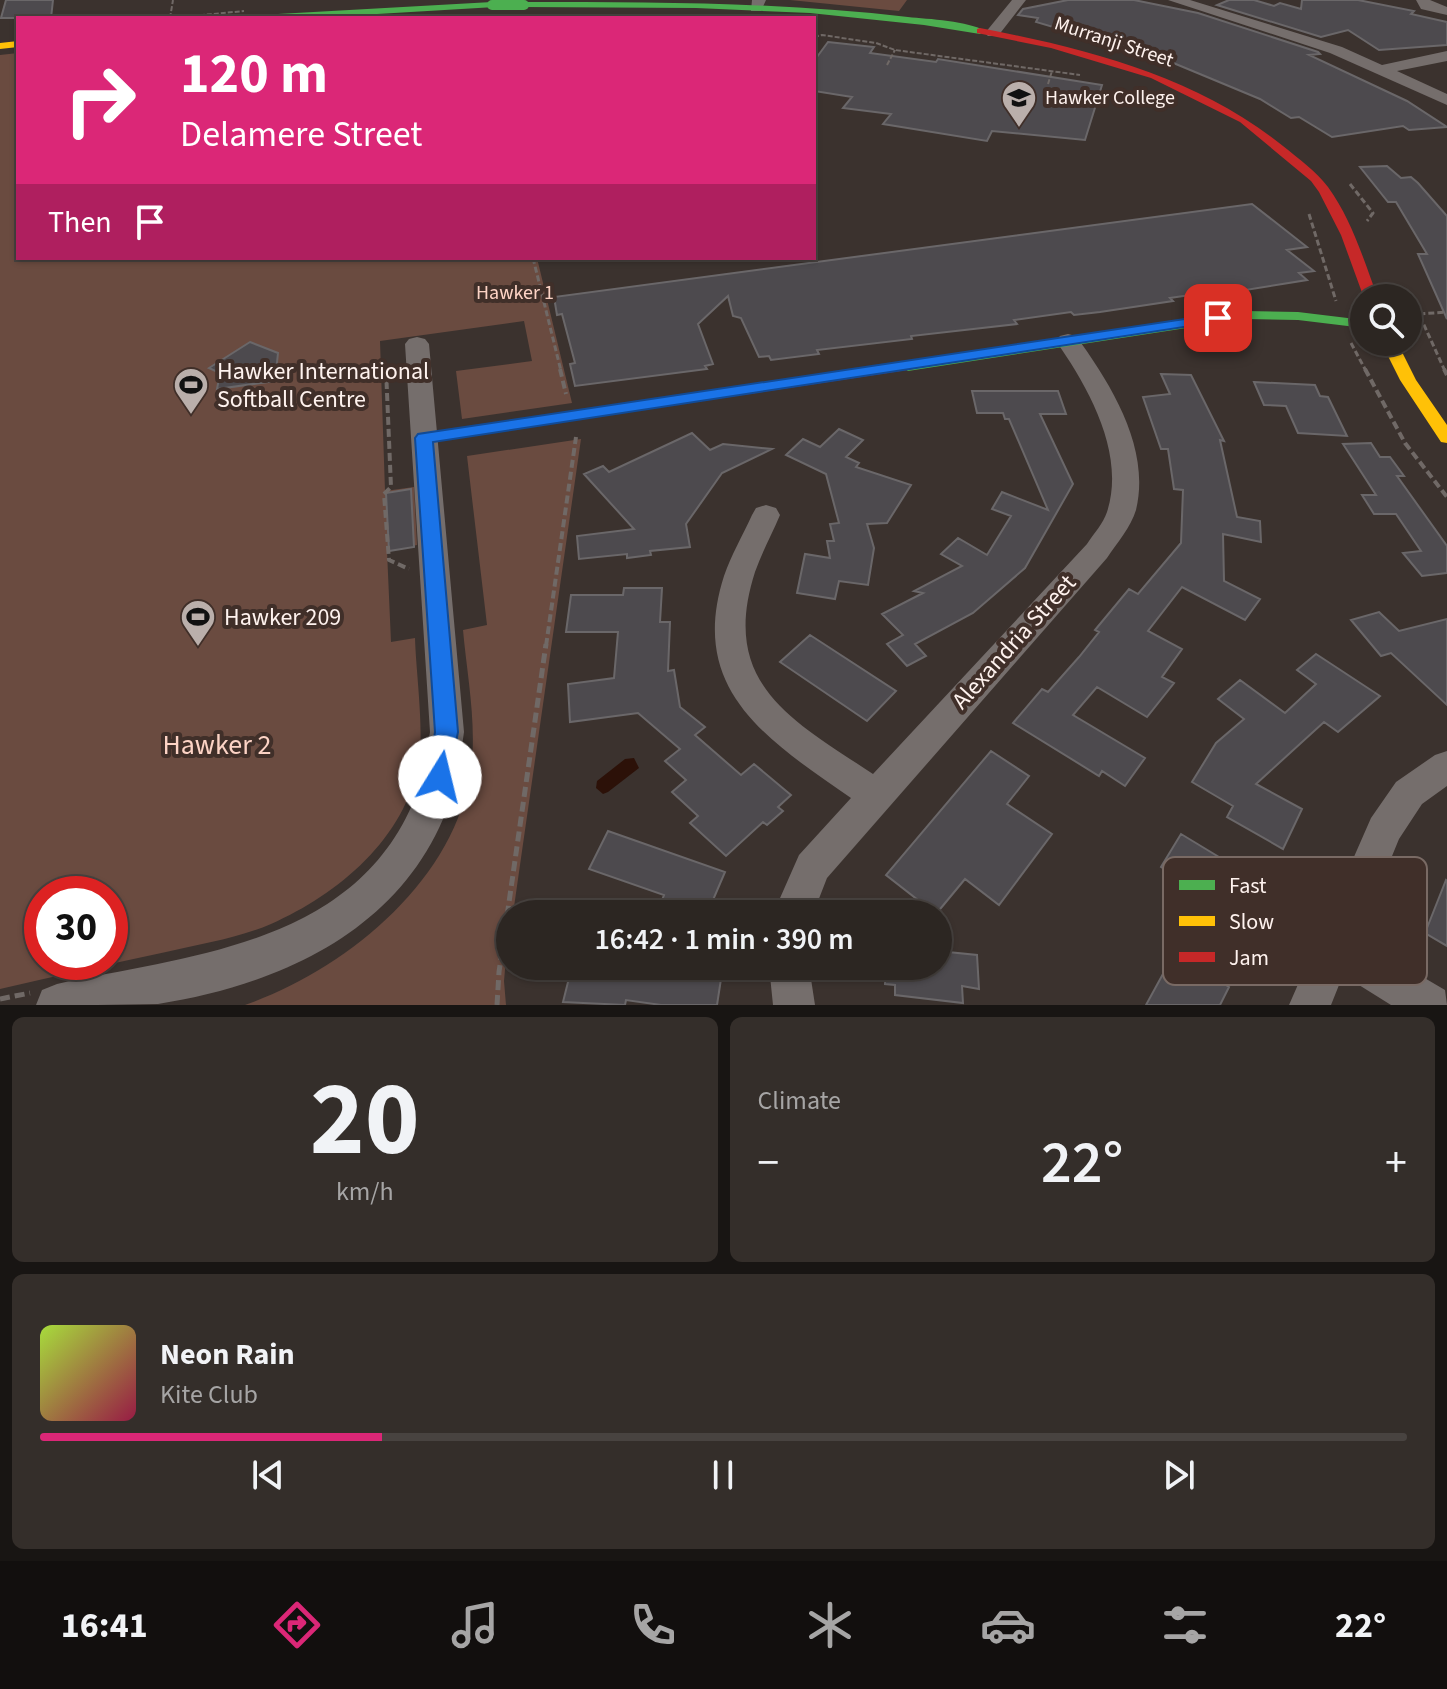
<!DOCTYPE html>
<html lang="en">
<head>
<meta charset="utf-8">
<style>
	:root { --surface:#2c2622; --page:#342e2a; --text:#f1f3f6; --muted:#a6a5a5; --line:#484340; --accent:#db2777 }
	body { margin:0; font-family:"Source Sans 3",sans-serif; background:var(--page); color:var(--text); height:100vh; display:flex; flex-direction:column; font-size:30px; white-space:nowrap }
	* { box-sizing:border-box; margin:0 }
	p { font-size:26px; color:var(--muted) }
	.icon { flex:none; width:44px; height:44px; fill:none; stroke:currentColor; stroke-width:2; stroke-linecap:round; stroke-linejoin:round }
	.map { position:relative; height:1005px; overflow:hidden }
	.details { display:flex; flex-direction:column; gap:12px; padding:12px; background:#181513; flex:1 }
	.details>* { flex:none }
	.banner { position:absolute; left:16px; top:16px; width:800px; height:244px; border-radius:0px; box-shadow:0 2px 6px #0004,0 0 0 2px var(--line); background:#db2777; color:#fff; overflow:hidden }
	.fabs { position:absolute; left:1350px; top:284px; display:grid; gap:16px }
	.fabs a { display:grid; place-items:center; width:72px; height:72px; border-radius:50%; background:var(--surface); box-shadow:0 2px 6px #0004,0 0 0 2px var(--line); font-size:40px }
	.speed { position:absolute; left:24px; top:876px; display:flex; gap:16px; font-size:40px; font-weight:700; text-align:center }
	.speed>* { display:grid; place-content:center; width:104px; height:104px; border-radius:50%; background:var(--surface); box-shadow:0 2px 6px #0004,0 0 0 2px var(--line); line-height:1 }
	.speed .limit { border:12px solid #d22; background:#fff; color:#111 }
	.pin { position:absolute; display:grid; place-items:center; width:68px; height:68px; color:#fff; margin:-34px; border-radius:16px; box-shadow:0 4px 12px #0006 }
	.me { position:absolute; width:88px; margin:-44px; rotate:9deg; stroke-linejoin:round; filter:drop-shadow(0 0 6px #0008) }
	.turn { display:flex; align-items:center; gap:28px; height:168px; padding:0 32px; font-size:36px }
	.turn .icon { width:104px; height:104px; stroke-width:2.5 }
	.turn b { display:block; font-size:56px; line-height:68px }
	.then { display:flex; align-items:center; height:76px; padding:0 32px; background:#0003; gap:16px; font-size:30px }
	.big { font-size:60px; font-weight:600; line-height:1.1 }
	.details .tile { flex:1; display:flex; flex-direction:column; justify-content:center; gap:12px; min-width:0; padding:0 28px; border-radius:12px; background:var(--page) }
	.details .dial { align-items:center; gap:0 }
	.dial b { font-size:104px; line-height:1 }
	.song { display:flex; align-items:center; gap:24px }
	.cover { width:96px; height:96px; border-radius:12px; background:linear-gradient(135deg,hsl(80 70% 55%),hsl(340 70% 35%)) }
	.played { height:8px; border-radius:4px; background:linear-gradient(90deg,var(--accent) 25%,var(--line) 25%) }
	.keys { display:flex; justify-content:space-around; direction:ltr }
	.heat { display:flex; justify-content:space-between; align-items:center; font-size:44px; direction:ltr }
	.details .tiles { flex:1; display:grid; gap:12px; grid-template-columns:1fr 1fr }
	.tile:last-child { grid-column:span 2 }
	.trip { position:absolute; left:496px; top:900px; width:456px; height:80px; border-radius:40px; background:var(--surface); box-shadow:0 2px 6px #0004,0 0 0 2px var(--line); font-weight:600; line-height:80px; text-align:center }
	.menu { display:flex; height:128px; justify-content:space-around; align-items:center; background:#120f0e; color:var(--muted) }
	.menu .icon { width:56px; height:56px }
	.menu .on { color:var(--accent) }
	.menu b { font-size:36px; color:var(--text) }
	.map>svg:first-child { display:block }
	.green { fill:#6a4b40; fill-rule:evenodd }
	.water { fill:#2c1108 }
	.building { fill:#4d4a4e; stroke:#6a6769; stroke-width:2 }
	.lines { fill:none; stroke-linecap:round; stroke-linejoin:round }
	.path-far3 { stroke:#706966; stroke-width:2; stroke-dasharray:5 2; stroke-linecap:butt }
	.path-far2 { stroke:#706966; stroke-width:3; stroke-dasharray:6 3; stroke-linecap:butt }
	.path-far1 { stroke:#706966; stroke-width:4; stroke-dasharray:8 4; stroke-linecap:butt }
	.path { stroke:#706966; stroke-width:5; stroke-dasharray:10 5; stroke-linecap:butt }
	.street { fill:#756e6c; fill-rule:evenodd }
	.fast { fill:#4caf50; fill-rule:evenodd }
	.slow { fill:#ffc107; fill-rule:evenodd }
	.jam { fill:#c62828; fill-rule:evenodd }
	.fast-bridge { stroke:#4caf50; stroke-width:10 }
	.route { fill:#1a73e8; stroke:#114b97; stroke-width:2 }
	.labels { text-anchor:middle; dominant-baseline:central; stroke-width:8; stroke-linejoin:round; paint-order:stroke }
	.far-street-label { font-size:20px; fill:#fef2ee; stroke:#402f29 }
	.far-poi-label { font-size:20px; fill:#fef2ee; stroke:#402f29; text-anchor:start }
	.far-park-label { font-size:20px; fill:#fcd3c5; stroke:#402f29 }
	.poi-label { font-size:24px; fill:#fef2ee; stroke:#402f29; text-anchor:start }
	.street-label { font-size:24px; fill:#fef2ee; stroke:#402f29 }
	.near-park-label { font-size:28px; fill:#fcd3c5; stroke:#402f29 }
	.key { fill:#402f29; stroke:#796a64; stroke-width:2 }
	.key-label { font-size:22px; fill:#fef2ee }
</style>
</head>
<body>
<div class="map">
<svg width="1447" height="1005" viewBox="0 0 1447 1005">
	<rect width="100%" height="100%" fill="#3b322e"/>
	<path class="green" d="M790,0H907L899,11Z
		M18,53V258H537L572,403L462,419L456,371L532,361L524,321L380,341L385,491L414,487L417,545L387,551L391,642L415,638C416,672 424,729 419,760C407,837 339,894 271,924C238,938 201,944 166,952C110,964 55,976 0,989V55ZM42,894H110V962H42Z
		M581,439L513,914H510L504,981L506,1005H245C345,970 456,881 471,769C477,724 467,675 463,630L487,625L467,456Z"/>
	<path class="water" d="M634,758L639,768L608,792L603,794L596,788L597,781L625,759Z"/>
	<path class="building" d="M6,0H53L51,18H1Z
		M1068,0H1134L1198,13L1318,52L1320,54L1309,55L1407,101L1447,127L1409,130L1403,126L1332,137L1299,117L1291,118L1260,99L1171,62L1036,22L1038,18L1018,15L1023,9Z
		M1229,0H1254L1274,6L1280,3L1301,9L1302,0H1358L1414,11L1411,14L1447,22V45L1379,50L1348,30L1321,37L1217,5Z
		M828,42L874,47L870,53L936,62L938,59L1102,85L1085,140L992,131L987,141L883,124L891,114L843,108L852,97L814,91V61Z
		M1387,166L1401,178L1411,177L1418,183L1447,216V319L1418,254H1427L1396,202H1388L1360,167Z
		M1252,204L1307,247L1287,250L1314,271L1299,273L1307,280L1227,293L1224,290L1170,298L1173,301L1100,312L1074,315L1071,312L1014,320L1017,324L911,336L912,339L817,350L819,354L771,360L769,356L759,357L741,318L733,316L728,296L698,324L713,364L705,366L707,369L575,386L570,364L575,363L562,314L557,315L554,297Z
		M250,342L278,353L275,381L217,389L220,373L209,368Z
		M1161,374L1191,375L1224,441L1220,440L1237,517L1260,521L1261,542L1223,534L1224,581L1260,599L1245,620L1182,587L1148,631L1182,649L1162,677L1174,683L1147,717L1097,687L1073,715L1145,758L1125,786L1102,771L1099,776L1013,723L1042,689L1048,692L1079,657L1099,632L1095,630L1129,589L1138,594L1181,543L1183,490L1174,489L1168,449H1161L1143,397L1170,394Z
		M1254,382L1315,385L1320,396L1328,397L1347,436L1298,433L1286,406L1264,405Z
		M972,391H1058L1066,414H1040L1073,484L1025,568L973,613L915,644L926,656L907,666L887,644L903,635L882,614L923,593L914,591L962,566L941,554L958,538L987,555L1011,516L992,509L1002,492L1048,510L1009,419H1005L1003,413H977Z
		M839,429L863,440L846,457L859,463L856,467L911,485L887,523L867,524L874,548L868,585L839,581L835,599L797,593L805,554L830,558L827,541H834L830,524L839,523L826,474L786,455L803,439L820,447Z
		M692,433L710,450L723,444L772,449L722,473L686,524L690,547L650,551L651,555L627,558V554L579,559L577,536L634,529L584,474L603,466L609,472Z
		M1371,443L1380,457H1390L1404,476H1397L1447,546V573L1422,576L1403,553L1421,551L1396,514H1374L1362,495H1376L1343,444Z
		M411,489L414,547L389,551L386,493Z
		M624,588H662L660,622H670L668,671L674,670L680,707L705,727L695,735L741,775L754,764L791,795L778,807L783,811L767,825L763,822L726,856L690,823L698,816L672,792L686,780L665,761L680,749L638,713L570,722L568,684L614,678L618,632H566L571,595H623Z
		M1379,612L1399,631L1447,619V705L1391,653L1381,656L1351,620Z
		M810,635L896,691L867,721L780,662Z
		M1316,654L1380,696L1338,732L1324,722L1256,784L1302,809L1283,849L1227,817L1233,806L1192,782L1216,743L1244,719L1218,699L1240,680L1285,713L1316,684L1297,670Z
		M991,751L1029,776L1007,804L1052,834L999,905L965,879L936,914L886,875Z
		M608,831L725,872L707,914H668L658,910L664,895L589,869Z
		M1181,834L1275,891L1262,918L1240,905L1235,913L1161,867Z
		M1446,880L1447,881V946L1425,933Z
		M938,951L977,955L979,989L962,986L963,1003L895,995V985L885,984L886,966H938Z
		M1175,952L1229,987L1220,1005H1146Z
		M572,966H723L717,1005H661L626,1000L625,1005L563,1002Z"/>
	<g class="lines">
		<path class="path-far3" d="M170,18L173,0
			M172,18L244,11
			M814,37L822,35L876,43L895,50L1080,75
			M887,65L895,50
			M1048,84L1052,71"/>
		<path class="path-far2" d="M1350,184L1373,213L1367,221
			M1309,214L1336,301
			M533,258L561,371
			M1408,310L1419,314
			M1351,343L1366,371
			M386,371L396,367
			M1445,371L1419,314L1447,312"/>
		<path class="path-far1" d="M386,369L391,487L384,494L389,560L409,569
			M560,369L566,394
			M1365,369L1405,443L1447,497
			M1444,369L1447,375
			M546,646L576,437"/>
		<path class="path" d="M0,999L30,993
			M497,1005L499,972L546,644"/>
		<path class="street" d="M752,0H766L761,11H751Z
			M1012,0H1026L998,36H988L985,33Z
			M1168,0H1190L1342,47L1382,65L1447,51V61L1397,71L1447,94V105L1330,53Z
			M1416,0H1430L1447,7V15L1421,9Z
			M1068,334L1076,336C1111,384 1151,448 1136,510C1131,527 1117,543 1107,558L827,878L813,914H773L799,855L851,798C769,741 687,691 724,576C731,555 743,535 752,515L756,508L766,505L776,508L780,515C772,534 762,552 755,572C719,684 792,720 873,774L1087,544C1094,533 1103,524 1107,512C1126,453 1088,387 1056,341L1060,336Z
			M417,337L425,339L429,344L464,732C461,752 459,772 453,792C412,925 286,984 158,1004C119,1005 75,1005 36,1005L42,990L57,984C190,955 356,945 415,798C423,777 426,754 430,732L405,344L409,339Z
			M1447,751V786L1422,804L1399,839L1358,939L1445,990L1447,1005H1391L1343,975L1331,1005H1289L1371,818L1396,782L1435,755Z
			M769,966H809L815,1005H773Z"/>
		<path class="fast" d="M492,2L495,7L310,18H255L260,15Z
			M524,2C652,2 780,2 908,17C928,19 969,21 985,31L980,34L924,25L810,13L696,8L521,7Z
			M1245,311L1298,312L1364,320V328L1298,320L1245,319L908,371L900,366L908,361Z"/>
		<path class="slow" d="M18,41V47L0,49V43Z
			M1381,342H1397L1416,380L1447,425V443L1441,442L1400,380Z"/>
		<path class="jam" d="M980,28C1088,49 1196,76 1283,146C1299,159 1316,171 1328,187C1352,220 1364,261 1378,298H1364L1341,235L1319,192L1311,181L1240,122L1151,78L1051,48L977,33V29Z
			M908,361L914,363L916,366L914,369L424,443L416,438L424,433Z"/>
		<path class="fast-bridge" d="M492,5H524"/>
	</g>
	<path class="route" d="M1218,314L1223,315V321L433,442L458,732L448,784L440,787L432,784L428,777L435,732L415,438L418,434Z"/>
	<defs>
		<symbol id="school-pin" viewBox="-11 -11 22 30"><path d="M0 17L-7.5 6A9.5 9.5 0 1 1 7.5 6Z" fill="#baafab" stroke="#402f29"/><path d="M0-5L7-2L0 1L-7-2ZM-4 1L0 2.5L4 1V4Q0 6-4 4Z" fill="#111"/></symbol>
		<symbol id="stadium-pin" viewBox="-11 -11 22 30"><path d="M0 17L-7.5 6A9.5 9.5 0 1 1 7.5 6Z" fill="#baafab" stroke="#402f29"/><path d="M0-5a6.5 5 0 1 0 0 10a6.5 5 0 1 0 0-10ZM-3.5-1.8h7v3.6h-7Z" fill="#111"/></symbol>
	</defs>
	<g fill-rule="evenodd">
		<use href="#school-pin" x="999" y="78" width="40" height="54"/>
		<use href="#stadium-pin" x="171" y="365" width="40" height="54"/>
		<use href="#stadium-pin" x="178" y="597" width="40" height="54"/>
	</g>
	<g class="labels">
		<g class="far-street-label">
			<text transform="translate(1114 42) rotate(18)">Murranji Street</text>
		</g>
		<g class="far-poi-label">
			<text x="1045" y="98">Hawker College</text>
		</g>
		<g class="far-park-label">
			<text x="515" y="293">Hawker 1</text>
		</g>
		<g class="poi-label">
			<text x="217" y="371">Hawker International<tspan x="217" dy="28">Softball Centre</tspan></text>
			<text x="224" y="617">Hawker 209</text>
		</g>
		<g class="street-label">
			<text transform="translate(1014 642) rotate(-48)">Alexandria Street</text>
		</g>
		<g class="near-park-label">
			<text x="217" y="745">Hawker 2</text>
		</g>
	</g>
	<rect x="1163" y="857" width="264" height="128" rx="12" class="key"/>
	<rect x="1179" y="880" width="36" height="10" fill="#4caf50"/>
	<rect x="1179" y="916" width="36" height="10" fill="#ffc107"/>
	<rect x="1179" y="952" width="36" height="10" fill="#c62828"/>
	<g class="key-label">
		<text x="1229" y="893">Fast</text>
		<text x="1229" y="929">Slow</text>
		<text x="1229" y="965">Jam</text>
	</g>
</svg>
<div class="fabs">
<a><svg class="icon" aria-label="search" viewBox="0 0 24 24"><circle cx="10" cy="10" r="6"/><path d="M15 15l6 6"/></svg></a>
</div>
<div class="speed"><div class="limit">30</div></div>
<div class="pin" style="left:1218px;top:318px;background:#d93025"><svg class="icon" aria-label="arrive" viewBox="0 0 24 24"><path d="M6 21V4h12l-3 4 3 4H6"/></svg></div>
<svg class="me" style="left:440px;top:777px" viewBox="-20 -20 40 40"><circle r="19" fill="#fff"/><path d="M0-13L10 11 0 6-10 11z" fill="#1a73e8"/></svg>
<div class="trip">16:42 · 1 min · 390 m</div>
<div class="banner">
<div class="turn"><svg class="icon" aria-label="right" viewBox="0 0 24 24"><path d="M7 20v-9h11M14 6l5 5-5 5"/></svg><div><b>120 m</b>Delamere Street</div></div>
<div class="then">Then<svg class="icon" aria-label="arrive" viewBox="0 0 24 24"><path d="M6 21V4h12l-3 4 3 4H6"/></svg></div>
</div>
</div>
<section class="details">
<div class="tiles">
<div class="tile dial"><b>20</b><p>km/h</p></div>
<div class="tile"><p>Climate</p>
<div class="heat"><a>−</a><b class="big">22°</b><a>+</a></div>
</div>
<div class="tile">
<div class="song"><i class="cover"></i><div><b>Neon Rain</b><p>Kite Club</p></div></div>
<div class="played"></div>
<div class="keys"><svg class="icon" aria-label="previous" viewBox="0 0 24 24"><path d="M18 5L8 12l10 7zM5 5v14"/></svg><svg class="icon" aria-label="pause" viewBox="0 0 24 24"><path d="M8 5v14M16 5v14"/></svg><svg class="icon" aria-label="next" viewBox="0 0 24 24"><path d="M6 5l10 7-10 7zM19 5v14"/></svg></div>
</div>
</div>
</section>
<nav class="menu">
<b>16:41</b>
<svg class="icon on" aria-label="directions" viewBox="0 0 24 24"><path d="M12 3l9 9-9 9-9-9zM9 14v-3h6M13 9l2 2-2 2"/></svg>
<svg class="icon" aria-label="music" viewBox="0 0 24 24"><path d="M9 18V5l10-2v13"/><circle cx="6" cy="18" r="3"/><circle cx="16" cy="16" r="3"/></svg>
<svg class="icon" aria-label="phone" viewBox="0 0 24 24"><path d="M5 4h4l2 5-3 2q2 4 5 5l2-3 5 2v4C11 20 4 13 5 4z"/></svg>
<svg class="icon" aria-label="climate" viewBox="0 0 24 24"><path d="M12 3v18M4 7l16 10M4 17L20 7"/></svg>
<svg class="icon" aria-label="car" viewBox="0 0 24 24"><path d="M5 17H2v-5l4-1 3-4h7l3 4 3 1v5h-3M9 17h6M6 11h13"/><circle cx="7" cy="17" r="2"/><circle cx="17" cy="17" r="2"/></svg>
<svg class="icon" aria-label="filters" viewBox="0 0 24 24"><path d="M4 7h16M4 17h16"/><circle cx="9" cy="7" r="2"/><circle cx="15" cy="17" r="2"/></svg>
<b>22°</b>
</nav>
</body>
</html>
